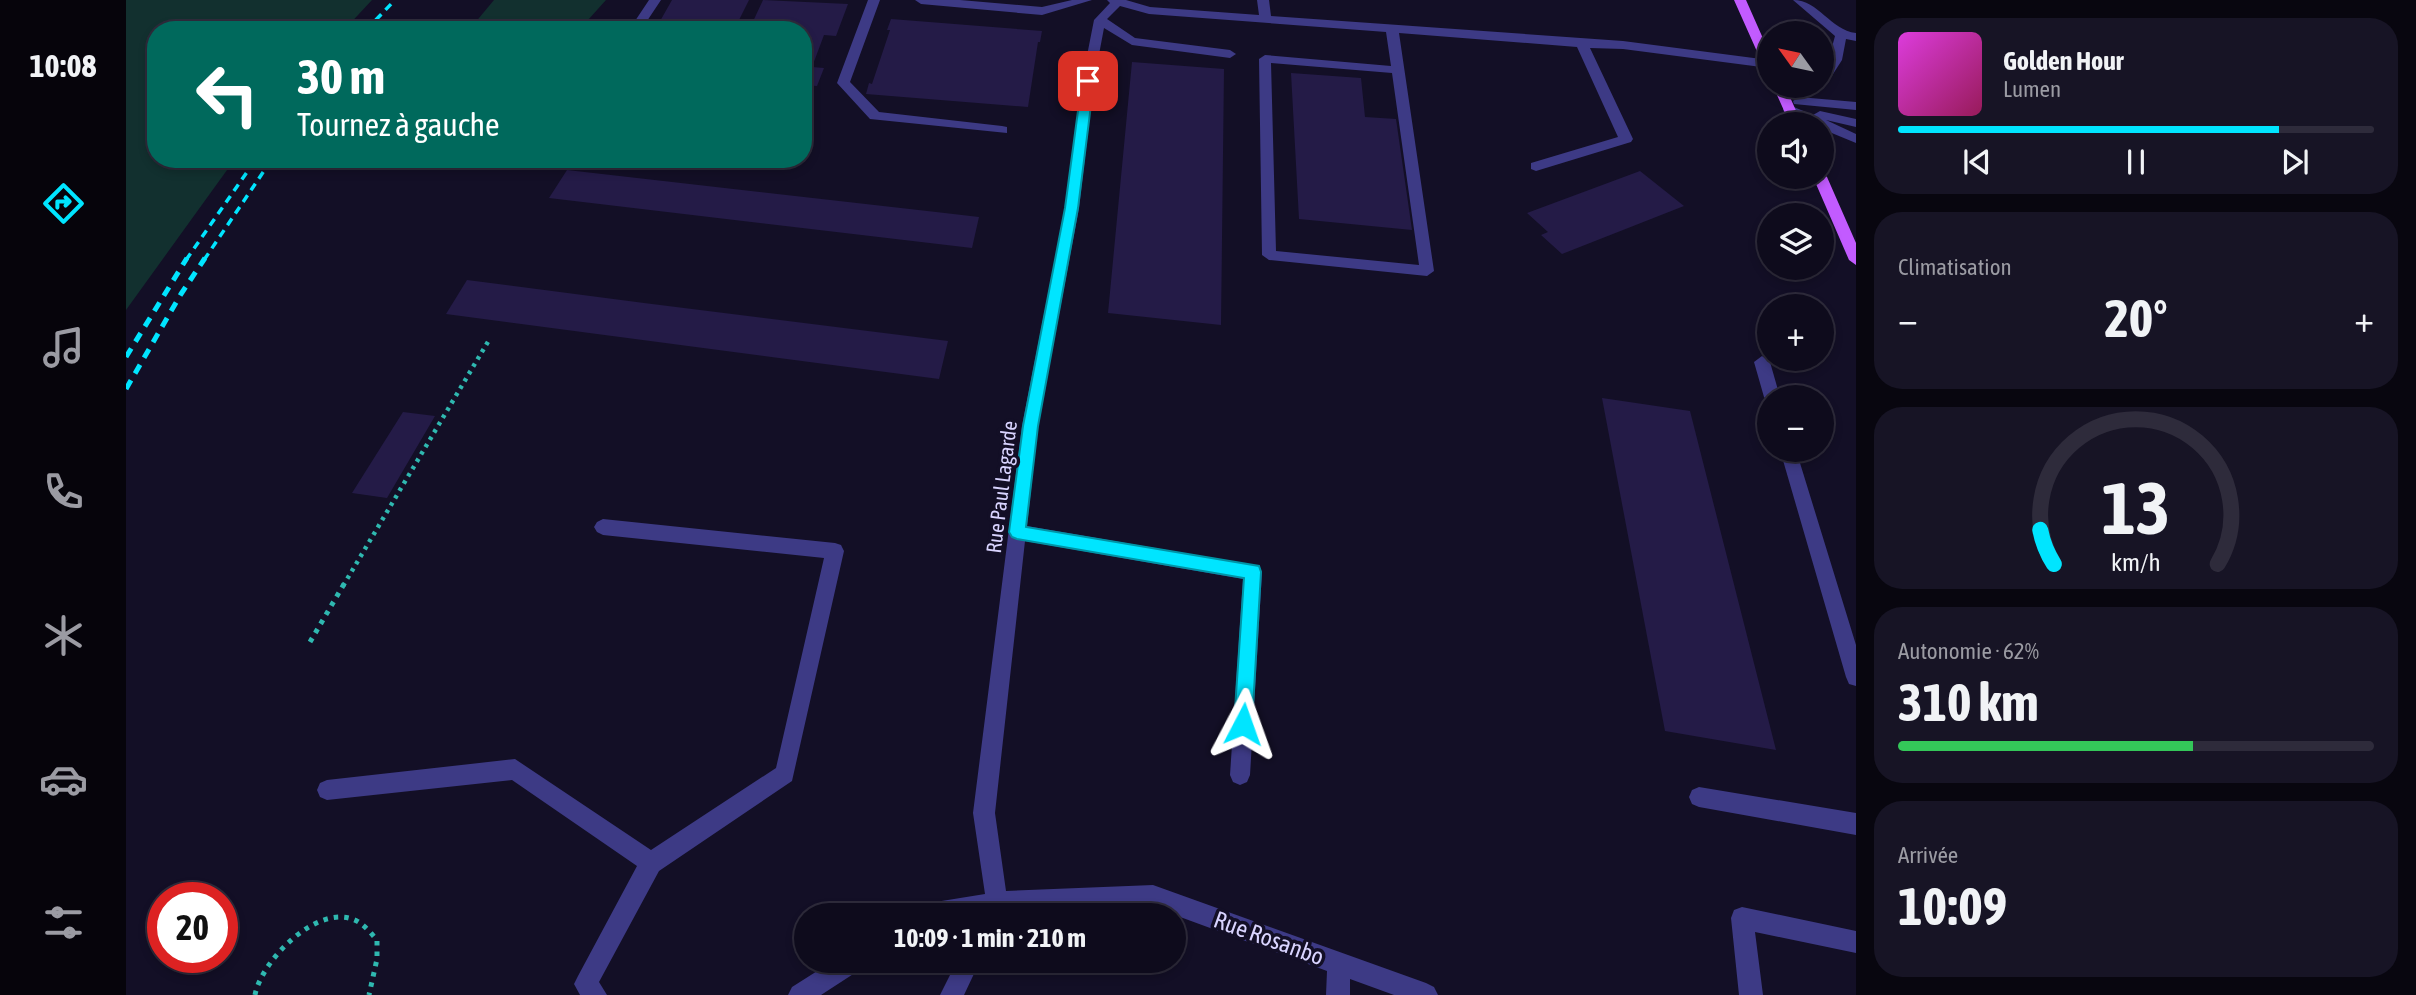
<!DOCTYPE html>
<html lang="fr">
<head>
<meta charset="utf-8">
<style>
	:root { --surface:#0e0b1c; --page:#171425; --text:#f1f3f6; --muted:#9b9ba3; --line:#2e2b3b; --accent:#00e5ff }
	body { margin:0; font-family:"Asap Condensed",sans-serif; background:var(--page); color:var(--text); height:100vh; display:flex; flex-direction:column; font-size:26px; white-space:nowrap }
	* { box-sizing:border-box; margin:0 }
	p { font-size:23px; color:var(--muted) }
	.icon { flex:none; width:38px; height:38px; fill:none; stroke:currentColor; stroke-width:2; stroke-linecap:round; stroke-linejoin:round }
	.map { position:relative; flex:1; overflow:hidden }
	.panel { display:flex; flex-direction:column; gap:18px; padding:18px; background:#08060f; width:560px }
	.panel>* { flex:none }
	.top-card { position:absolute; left:21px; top:21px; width:665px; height:147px; border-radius:28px; box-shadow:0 4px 10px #0003,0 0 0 2px var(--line); background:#00695c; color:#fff; overflow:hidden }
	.needle { width:46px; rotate:303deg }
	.controls { position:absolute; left:1631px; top:21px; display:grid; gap:14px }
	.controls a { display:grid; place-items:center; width:77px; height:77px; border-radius:50%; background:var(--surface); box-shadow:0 4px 10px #0003,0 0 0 2px var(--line); font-size:35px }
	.speed { position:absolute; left:21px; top:882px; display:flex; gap:14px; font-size:35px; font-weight:700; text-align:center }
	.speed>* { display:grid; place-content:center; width:91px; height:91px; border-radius:50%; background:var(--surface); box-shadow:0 4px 10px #0003,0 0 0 2px var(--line); line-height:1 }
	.speed .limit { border:10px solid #d22; background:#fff; color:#111 }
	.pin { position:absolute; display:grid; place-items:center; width:60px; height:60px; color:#fff; margin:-30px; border-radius:14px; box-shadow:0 4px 10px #0006 }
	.me { position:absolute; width:77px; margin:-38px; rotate:4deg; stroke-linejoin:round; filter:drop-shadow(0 0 5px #0008) }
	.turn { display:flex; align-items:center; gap:24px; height:147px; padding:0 35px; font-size:32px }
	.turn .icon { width:91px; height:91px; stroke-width:2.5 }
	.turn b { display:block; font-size:49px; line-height:60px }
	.big { font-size:52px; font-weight:700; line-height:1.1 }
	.panel .widget { flex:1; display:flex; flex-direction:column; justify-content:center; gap:10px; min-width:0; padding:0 24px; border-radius:28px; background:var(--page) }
	.panel .dial { align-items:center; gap:0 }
	.dial svg { height:182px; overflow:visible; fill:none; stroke:var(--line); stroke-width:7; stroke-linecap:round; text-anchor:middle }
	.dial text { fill:var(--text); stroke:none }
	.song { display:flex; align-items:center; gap:21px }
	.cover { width:84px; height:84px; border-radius:10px; background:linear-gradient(135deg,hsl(300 70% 55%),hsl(330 70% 35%)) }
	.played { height:7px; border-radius:4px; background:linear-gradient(90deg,var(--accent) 80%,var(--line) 80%) }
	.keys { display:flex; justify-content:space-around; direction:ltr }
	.heat { display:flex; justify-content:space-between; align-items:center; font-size:38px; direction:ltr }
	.charge { height:10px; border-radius:5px; background:linear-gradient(90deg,#34c759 62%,var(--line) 0) }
	.trip { position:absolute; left:668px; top:903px; width:392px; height:70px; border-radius:35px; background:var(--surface); box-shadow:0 4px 10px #0003,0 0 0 2px var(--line); font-weight:700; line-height:70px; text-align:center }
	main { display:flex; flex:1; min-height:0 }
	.menu { display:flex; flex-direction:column; width:126px; justify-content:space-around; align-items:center; background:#06040b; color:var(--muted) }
	.menu .icon { width:49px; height:49px }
	.menu .selected { color:var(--accent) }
	.menu b { font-size:32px; color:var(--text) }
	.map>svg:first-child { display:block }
	.green { fill:#12302f }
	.building { fill:#241b47 }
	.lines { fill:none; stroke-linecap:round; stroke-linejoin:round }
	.path-far1 { stroke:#2fb8b0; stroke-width:4.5; stroke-dasharray:3.5 5; stroke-linecap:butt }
	.path { stroke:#2fb8b0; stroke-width:5; stroke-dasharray:4.5 6; stroke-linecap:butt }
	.minor { fill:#3d3a85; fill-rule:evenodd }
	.major { fill:#c25bff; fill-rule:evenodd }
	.rail-far1 { stroke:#00e5ff; stroke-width:3.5; stroke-dasharray:8 6; stroke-linecap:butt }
	.rail { stroke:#00e5ff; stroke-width:5; stroke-dasharray:10 8; stroke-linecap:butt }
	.route { fill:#00e5ff; stroke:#0095a6; stroke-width:2 }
	.labels { text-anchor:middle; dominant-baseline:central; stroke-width:7; stroke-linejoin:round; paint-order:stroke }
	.street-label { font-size:21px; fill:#d9d4ff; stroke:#130f26 }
	.near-street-label { font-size:24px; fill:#d9d4ff; stroke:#130f26 }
</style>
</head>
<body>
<main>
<nav class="menu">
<b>10:08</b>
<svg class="icon selected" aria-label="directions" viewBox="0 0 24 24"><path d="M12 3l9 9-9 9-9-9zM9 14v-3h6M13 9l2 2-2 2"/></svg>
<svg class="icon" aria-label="music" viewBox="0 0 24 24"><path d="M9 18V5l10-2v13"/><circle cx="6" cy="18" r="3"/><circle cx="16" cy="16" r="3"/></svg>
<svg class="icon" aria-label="phone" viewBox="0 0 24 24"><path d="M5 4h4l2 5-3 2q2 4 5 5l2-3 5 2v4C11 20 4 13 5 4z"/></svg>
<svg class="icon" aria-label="climate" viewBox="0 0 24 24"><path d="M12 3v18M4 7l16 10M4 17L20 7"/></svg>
<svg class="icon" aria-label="car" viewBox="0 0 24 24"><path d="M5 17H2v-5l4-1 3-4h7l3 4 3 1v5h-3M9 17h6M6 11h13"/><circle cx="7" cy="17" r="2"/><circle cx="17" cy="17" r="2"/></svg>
<svg class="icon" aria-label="filters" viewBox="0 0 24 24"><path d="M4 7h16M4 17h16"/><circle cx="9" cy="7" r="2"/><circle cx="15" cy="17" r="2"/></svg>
</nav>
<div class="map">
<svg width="1730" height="995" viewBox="0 0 1730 995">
	<rect width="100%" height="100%" fill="#130f26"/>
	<path class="green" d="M0,0H246L218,30H30V159H109L0,310Z
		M368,0H480L453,30H343Z"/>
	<path class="building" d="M546,0H623L608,30H529Z
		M637,0L722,4L710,36L698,35L686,67L698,68L691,86L677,85V30H623Z
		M765,19L916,31L914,42H912L902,107L740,94L743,83L746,84L764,30H761Z
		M1006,62L1098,69L1095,325L982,313Z
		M1165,73L1235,78L1239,117L1270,119L1286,230L1173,219Z
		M441,170L810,212L853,217L846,248L423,198Z
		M1514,171L1558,206L1436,254L1415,235L1422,232L1401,213Z
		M341,280L518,303L822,341L813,379L320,314Z
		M1476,398L1564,411L1650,750L1539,731Z
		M277,412L309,416L261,498L226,493Z"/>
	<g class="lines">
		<path class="path-far1" d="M217,586L363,340"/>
		<path class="path" d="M184,642L218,584
			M129,995C135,962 188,906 226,919C236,922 244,932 251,940V959L243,995"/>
		<path class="minor" d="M523,0H535L515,30H503Z
			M742,0H754L724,82L753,112L876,126L881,127V133L744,119L711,83Z
			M789,0H834L916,7L946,0H966L916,15L795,4Z
			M981,0H1000L1024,7L1133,15L1131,0H1143L1145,16L1497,41L1643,60V68L1497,49L1464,48L1507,139L1505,142L1410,171L1405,169V163L1492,137L1451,47L1273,33L1308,271L1301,276L1143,260L1136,255L1133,59L1139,55L1265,66L1260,32L1023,14L994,6L981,19L1009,38L1104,50L1110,54L1104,58L1006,45L978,28L968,81L953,208L912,426L901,526L1133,566L1136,572L1124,775L1121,782L1114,785L1107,782L1104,775L1117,579L899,541L869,813L880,891L1027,885L1300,983L1308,987L1312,995H1268L1224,979V995H1200L1201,971L1027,907L864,915H786L789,907L797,904L859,894L847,813L896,426L939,208L956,81L968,20L984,3ZM1145,63L1266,73L1293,265L1150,251Z
			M1667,0C1693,0 1704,30 1730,33V41L1720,39L1716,60L1700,85L1696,86H1695C1696,69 1705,53 1709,36Z
			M1673,97L1730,102V110L1668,104L1667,101Z
			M1663,105L1687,115L1694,111L1730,119V127L1700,120L1730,134V143L1696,129V124H1686L1658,112L1657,109Z
			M1636,356L1644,362L1654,397H1643V403L1638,397L1628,362Z
			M1654,450H1670L1730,645V686L1723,684L1720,677Z
			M477,519L709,543L715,545L718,551L666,781L533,871L473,982L481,995H454L448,984L452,976L511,866L386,780L201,800L194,797L191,790L194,783L201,780L389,759L525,850L650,768L698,558L477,535L471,532L468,527L471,522Z
			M1573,787L1730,813V835L1573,807L1566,804L1563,797L1566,790Z
			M1616,907L1730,931V953L1629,932L1637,995H1613L1605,918L1608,910Z
			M707,961H738L735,969L695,995H662L666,987Z
			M831,961H854L838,995H814Z"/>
		<path class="major" d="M1608,0H1620L1643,52V69L1637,65Z
			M1647,86H1659L1676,124H1664Z
			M1696,173L1701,177L1730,243V265L1723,260L1687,177H1696Z"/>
		<path class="rail-far1" d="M240,30L269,0
			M60,260L130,159
			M78,260L146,159"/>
		<path class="rail" d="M0,357L61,258
			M0,389L55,294L79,258"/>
	</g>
	<path class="route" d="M962,78L968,81L952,208L912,426L900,527L1133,566L1135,572L1126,724L1124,730L1117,733L1111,730L1108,724L1118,578L891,539L886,537L883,532L897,426L939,208L956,81Z"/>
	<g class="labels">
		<g class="street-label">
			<text transform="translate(875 487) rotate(-83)">Rue Paul Lagarde</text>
		</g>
		<g class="near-street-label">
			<text transform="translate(1143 938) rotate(20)">Rue Rosanbo</text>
		</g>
	</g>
</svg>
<div class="controls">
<a><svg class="needle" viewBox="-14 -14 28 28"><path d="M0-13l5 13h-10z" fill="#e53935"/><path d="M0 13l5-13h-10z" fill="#9b9ba3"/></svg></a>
<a><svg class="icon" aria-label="sound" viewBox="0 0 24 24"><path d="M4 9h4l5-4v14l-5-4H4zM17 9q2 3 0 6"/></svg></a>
<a><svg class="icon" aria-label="layers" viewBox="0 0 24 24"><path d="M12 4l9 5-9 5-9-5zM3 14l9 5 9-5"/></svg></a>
<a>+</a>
<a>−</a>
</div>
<div class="speed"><div class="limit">20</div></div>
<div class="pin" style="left:962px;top:81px;background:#d93025"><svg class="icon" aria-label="arrive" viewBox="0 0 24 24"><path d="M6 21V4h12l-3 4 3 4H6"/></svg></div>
<svg class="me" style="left:1117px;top:724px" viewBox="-20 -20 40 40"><path d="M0-17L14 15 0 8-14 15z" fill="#00e5ff" stroke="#fff" stroke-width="4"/></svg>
<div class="trip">10:09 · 1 min · 210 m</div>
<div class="top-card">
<div class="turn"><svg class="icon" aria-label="left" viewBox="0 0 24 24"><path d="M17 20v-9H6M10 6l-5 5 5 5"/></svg><div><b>30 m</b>Tournez à gauche</div></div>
</div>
</div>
<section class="panel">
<div class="widget">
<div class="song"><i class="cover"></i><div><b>Golden Hour</b><p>Lumen</p></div></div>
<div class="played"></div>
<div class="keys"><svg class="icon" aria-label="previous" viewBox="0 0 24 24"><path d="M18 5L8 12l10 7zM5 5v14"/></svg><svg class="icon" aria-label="pause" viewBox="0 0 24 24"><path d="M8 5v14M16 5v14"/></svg><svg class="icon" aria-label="next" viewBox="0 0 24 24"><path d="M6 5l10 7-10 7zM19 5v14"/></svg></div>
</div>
<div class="widget"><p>Climatisation</p>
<div class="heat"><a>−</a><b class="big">20°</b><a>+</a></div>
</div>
<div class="widget dial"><svg viewBox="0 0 100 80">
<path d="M14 69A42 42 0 1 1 86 69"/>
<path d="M14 69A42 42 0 0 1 8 54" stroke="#00e5ff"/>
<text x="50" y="56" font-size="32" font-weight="700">13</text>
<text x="50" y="72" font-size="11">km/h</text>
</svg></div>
<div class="widget"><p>Autonomie · 62%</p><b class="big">310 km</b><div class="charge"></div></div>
<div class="widget"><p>Arrivée</p><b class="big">10:09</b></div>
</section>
</main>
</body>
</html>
